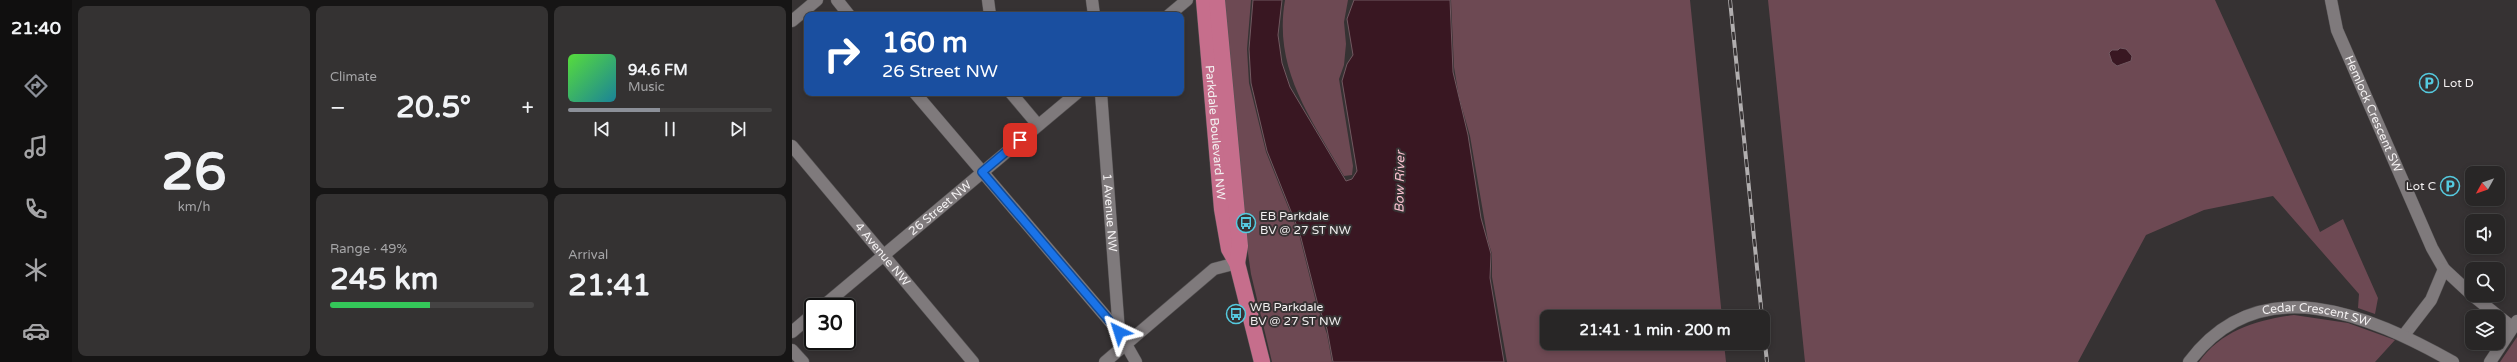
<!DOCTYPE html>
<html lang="en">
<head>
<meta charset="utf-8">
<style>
	:root { --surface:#282626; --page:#343232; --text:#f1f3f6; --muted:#a5a5a7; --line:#444343; --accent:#8c9099 }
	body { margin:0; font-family:"Varela Round",sans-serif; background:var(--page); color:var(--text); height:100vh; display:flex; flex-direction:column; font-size:15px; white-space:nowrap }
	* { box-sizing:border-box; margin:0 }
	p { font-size:13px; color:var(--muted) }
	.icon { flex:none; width:22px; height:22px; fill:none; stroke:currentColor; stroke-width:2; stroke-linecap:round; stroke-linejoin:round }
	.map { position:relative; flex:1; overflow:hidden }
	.side { display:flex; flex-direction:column; gap:6px; padding:6px; background:#161515; width:720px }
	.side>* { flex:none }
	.hud { position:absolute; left:12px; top:12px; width:380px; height:84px; border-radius:8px; box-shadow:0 2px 6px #0003,0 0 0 1px var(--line); background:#1a4fa0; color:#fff; overflow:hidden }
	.needle { width:26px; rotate:230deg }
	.buttons { position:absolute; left:1673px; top:166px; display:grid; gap:8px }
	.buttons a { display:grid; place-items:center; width:40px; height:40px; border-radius:8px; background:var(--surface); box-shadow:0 2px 6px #0003,0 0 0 1px var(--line); font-size:20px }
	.speed { position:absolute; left:12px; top:298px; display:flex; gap:8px; font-size:20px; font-weight:700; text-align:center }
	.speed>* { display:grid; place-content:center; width:52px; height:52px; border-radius:50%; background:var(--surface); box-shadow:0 2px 6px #0003,0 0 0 1px var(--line); line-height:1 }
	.speed .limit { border:2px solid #111; border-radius:6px; background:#fff; color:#111 }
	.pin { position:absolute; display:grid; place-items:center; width:34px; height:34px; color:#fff; margin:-17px; border-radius:8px; box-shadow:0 2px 6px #0006 }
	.me { position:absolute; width:44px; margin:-22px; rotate:319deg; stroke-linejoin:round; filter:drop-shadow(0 0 3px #0008) }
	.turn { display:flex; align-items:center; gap:14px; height:84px; padding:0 12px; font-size:18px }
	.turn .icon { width:52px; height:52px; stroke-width:2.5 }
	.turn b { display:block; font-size:28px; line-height:34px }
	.big { font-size:30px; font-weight:700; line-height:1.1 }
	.side .card { flex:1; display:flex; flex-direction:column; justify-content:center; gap:6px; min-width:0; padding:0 14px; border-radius:8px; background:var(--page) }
	.side .dial { align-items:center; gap:0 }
	.dial b { font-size:52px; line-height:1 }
	.song { display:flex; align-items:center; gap:12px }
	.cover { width:48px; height:48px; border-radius:6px; background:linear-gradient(135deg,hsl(110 70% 55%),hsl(190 70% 35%)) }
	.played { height:4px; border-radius:2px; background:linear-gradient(90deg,var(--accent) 45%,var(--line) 45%) }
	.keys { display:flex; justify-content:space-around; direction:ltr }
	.heat { display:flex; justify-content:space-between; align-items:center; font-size:22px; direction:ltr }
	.charge { height:6px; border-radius:3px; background:linear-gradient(90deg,#34c759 49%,var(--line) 0) }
	.side .tiles { flex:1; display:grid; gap:6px; grid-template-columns:repeat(3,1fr) }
	.card:first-child { grid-row:span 2 }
	.trip { position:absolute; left:748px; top:310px; width:230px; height:40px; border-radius:8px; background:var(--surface); box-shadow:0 2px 6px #0003,0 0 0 1px var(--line); font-weight:700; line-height:40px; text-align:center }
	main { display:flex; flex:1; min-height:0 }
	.tabs { display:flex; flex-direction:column; width:72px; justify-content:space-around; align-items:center; background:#100f0f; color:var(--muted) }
	.tabs .icon { width:28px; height:28px }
	.tabs .active { color:var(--accent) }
	.tabs b { font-size:18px; color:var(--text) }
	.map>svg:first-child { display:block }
	.green { fill:#6d4953 }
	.water { fill:#391722; stroke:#715860 }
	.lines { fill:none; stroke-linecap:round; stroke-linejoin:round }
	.minor-casing { stroke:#555253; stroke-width:13 }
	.major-casing { stroke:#555253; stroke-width:17 }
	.minor { stroke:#7f7a7c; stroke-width:12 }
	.major { stroke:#c66e8c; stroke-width:16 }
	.rail-casing { stroke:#b1aeaf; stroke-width:4 }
	.rail { stroke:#363233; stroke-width:2.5; stroke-dasharray:8; stroke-linecap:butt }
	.route-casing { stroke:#114b97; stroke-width:10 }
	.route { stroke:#1a73e8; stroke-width:7 }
	.labels { text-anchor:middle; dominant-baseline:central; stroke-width:4; stroke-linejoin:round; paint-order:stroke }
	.poi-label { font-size:12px; fill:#f3f0f1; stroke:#363233; text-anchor:start }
	.street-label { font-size:12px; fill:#f3f0f1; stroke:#363233 }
	.water-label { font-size:13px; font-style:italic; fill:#f9c0cf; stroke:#363233 }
</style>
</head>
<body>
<main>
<nav class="tabs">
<b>21:40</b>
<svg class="icon active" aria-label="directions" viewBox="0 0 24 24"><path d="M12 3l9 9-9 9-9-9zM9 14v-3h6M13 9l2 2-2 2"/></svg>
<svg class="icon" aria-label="music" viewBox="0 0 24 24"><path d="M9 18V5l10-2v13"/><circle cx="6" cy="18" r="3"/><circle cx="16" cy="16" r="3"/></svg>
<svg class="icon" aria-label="phone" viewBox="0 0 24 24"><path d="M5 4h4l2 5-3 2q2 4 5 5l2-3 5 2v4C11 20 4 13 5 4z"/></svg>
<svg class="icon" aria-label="climate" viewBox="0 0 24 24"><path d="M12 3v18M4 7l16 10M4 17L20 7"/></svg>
<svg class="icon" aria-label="car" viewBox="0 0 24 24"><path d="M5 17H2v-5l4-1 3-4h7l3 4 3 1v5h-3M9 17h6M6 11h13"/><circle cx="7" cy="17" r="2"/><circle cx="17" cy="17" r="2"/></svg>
</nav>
<section class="side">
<div class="tiles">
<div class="card dial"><b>26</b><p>km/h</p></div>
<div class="card"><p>Climate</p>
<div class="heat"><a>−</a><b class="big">20.5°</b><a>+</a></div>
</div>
<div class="card">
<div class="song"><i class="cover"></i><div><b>94.6 FM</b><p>Music</p></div></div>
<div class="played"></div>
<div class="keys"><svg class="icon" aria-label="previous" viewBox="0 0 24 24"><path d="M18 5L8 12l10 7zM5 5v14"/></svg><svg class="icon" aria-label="pause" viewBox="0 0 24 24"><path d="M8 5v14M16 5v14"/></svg><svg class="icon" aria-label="next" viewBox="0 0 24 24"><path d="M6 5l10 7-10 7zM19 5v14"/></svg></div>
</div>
<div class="card"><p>Range · 49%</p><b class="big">245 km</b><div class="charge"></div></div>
<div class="card"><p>Arrival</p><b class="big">21:41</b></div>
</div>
</section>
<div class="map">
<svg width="1725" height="362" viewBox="0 0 1725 362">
	<rect width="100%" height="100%" fill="#363233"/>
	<path class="green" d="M432,0H459L455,49L457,83L474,152L507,234L525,306L535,334L540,362H480L459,274L451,219Z
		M493,0H556L552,22L554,44L552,65L547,79L561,166L560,175L552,176C519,118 481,70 493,0Z
		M659,0H898L930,317H755V343H932L934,362H715L700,277V254L696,241L678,136L667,97L662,67Z
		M976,0H1423L1528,232L1551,219L1586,298L1583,314L1566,308L1567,294L1481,196L1412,210L1354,235L1286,362H1013Z
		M1502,315L1556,323L1603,340L1583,362H1407C1430,330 1465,320 1502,315Z
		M1725,337V362H1708Z"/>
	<path class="water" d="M461,0H490L486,35L490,63L498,87L554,181L560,179L565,171L550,81L555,64L561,55L555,19L562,0H658L661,72L676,135L689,218L699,254L698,278L712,362H541L535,329L526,305L508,234L475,151L459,83L457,49Z
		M1328,48L1334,49L1340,56L1339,61L1325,66L1320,62L1317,53L1320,50H1326Z"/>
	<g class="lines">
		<defs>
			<g id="minor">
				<path d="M45,0L57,15"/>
				<path d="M196,0L198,15"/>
				<path d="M300,0L302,15"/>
				<path id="s1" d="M1539,0L1545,30L1640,248L1652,269L1680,295"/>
				<path d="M377,15L395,0"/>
				<path d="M0,21L25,0"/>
				<path d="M123,93L327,332L344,362"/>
				<path d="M219,93L246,125"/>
				<path id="s2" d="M309,93L327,332"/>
				<path id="s3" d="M0,146L181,362"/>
				<path d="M1680,295L1720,327"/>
				<path id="s4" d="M30,307L285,93"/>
				<path d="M0,332L21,314"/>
				<path d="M1612,335L1639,300L1652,269"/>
				<path d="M0,350L11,362"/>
				<path d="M313,362L422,269L445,263"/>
				<path id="s5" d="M1397,362C1468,267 1577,315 1661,362"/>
				<path d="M1698,362L1725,321"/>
			</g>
			<g id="major">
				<path id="s6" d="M412,0L430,209L437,249L445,263L470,362"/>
				<path d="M425,0L448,246L445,263"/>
			</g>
		</defs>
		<use href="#minor" class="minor-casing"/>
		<use href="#major" class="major-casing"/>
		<use href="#minor" class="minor"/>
		<use href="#major" class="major"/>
		<defs>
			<path id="rail" d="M938,0L970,317
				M971,325L975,362"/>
		</defs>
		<use href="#rail" class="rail-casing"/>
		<use href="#rail" class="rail"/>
	</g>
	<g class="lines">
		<defs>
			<path id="route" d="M228,140L190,172L327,332"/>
		</defs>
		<use href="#route" class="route-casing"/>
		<use href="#route" class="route"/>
	</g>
	<defs>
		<symbol id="parking-ring" viewBox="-11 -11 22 22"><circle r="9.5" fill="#363233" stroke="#55cadf" stroke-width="1.5"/><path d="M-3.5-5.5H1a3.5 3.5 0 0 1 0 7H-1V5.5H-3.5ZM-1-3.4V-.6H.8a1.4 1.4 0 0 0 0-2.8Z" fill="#55cadf"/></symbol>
		<symbol id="bus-ring" viewBox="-11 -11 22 22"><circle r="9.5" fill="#363233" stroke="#55cadf" stroke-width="1.5"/><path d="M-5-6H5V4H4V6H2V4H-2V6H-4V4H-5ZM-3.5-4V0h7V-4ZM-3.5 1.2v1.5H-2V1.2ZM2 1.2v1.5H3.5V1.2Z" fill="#55cadf"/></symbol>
	</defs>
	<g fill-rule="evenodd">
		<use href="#parking-ring" x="1626" y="72" width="22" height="22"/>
		<use href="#parking-ring" x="1647" y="175" width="22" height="22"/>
		<use href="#bus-ring" x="443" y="212" width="22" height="22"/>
		<use href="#bus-ring" x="433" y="303" width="22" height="22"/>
	</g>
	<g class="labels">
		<g class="poi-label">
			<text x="1651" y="83">Lot D</text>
			<text x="1644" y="186" text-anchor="end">Lot C</text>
			<text x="468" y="216">EB Parkdale<tspan x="468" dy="14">BV @ 27 ST NW</tspan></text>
			<text x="458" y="307">WB Parkdale<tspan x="458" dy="14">BV @ 27 ST NW</tspan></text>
		</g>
		<g class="street-label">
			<text stroke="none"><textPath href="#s1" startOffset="122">Hemlock Crescent SW</textPath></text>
			<text stroke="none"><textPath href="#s6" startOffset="133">Parkdale Boulevard NW</textPath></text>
			<text stroke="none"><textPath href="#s4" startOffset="154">26 Street NW</textPath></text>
			<text stroke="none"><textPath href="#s2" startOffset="120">1 Avenue NW</textPath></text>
			<text stroke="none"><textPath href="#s3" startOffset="141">4 Avenue NW</textPath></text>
			<text stroke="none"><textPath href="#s5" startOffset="146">Cedar Crescent SW</textPath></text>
		</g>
		<g class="water-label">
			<text transform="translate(608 182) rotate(-89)">Bow River</text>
		</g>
	</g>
</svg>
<div class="buttons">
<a><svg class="needle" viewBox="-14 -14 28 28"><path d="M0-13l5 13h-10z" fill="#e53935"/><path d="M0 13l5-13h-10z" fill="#a5a5a7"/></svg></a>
<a><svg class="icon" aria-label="sound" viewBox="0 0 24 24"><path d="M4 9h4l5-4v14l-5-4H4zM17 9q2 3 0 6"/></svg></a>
<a><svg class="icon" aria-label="search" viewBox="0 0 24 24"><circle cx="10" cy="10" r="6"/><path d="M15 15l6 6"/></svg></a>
<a><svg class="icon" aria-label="layers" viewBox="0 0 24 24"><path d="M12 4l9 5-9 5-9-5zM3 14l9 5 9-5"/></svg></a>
</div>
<div class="speed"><div class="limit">30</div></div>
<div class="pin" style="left:228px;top:140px;background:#d93025"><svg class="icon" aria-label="arrive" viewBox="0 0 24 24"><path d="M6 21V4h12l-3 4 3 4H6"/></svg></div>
<svg class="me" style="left:327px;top:332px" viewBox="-20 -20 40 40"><path d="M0-17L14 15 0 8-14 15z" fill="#1a73e8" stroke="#fff" stroke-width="4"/></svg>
<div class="trip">21:41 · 1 min · 200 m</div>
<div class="hud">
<div class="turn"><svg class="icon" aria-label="right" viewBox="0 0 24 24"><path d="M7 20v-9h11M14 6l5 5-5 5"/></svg><div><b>160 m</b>26 Street NW</div></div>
</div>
</div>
</main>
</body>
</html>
